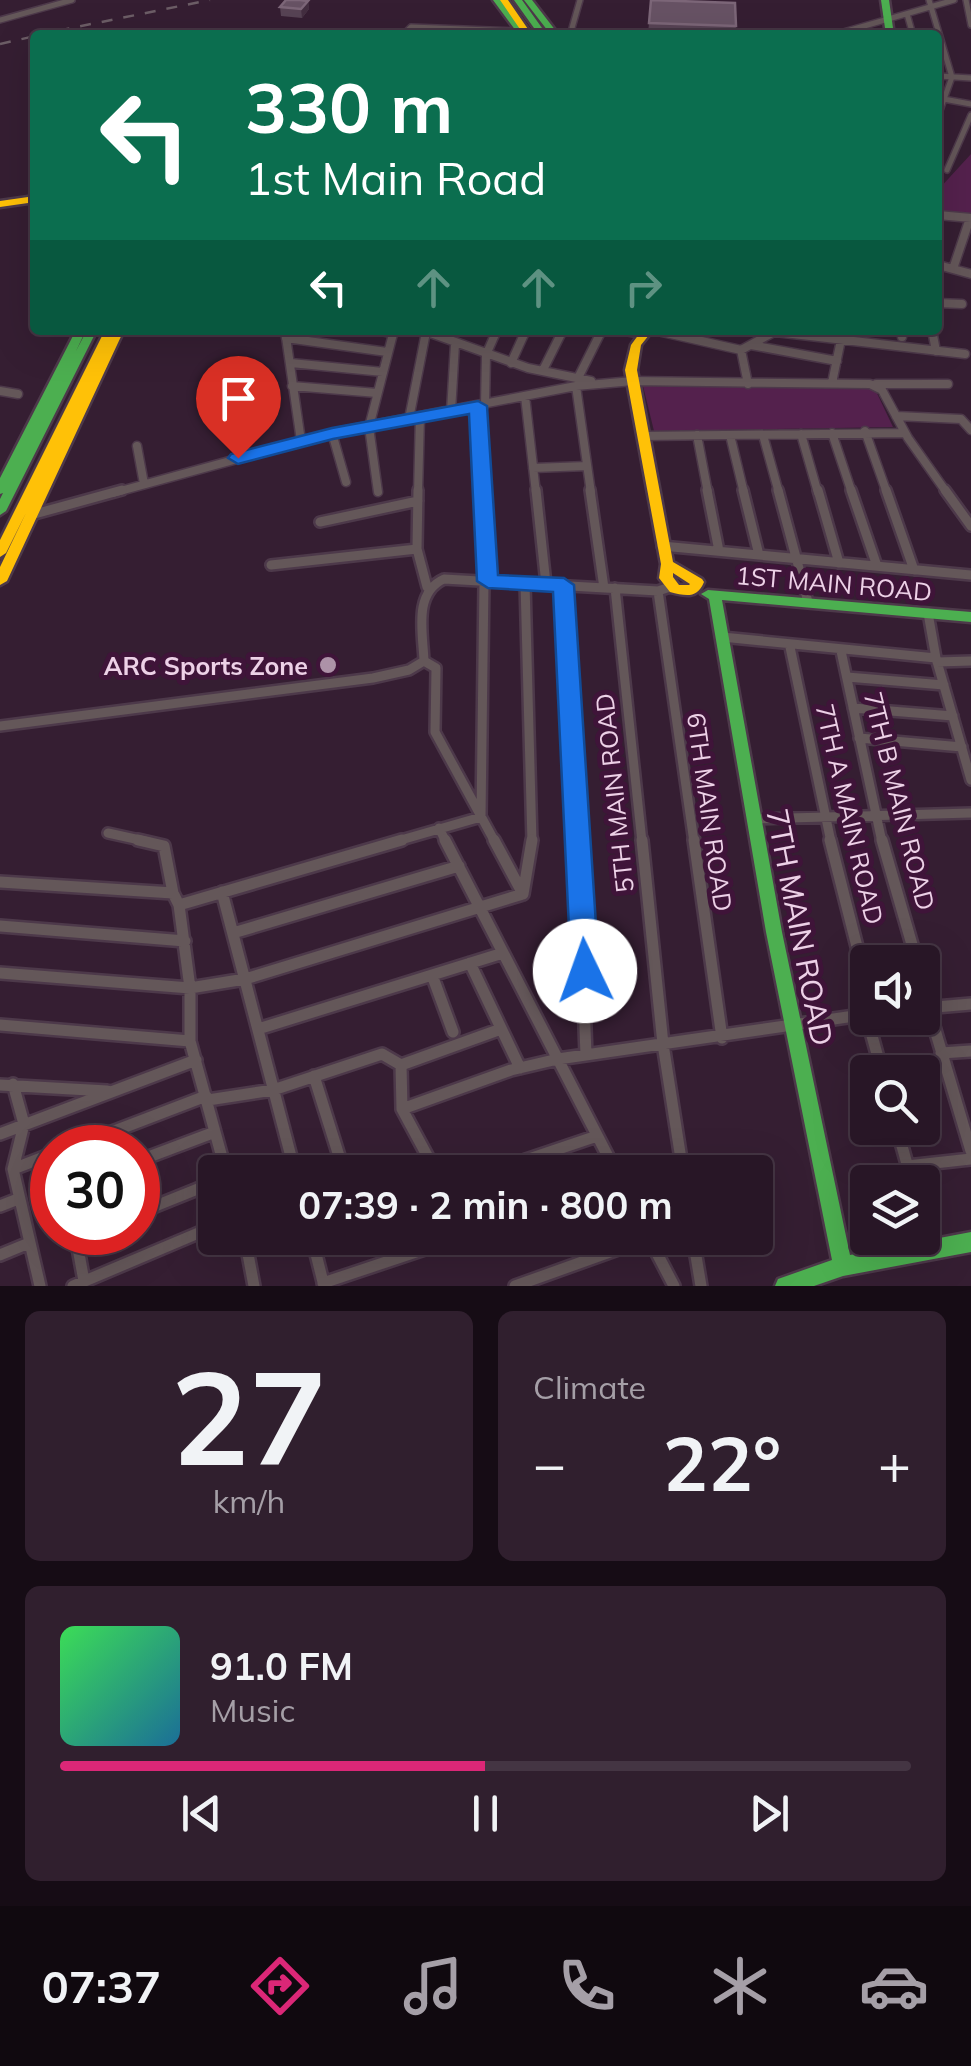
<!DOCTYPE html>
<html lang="en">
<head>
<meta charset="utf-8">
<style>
	:root { --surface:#281626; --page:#301f2e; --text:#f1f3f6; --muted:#a59fa7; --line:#443543; --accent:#db2777 }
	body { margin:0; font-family:Mulish,sans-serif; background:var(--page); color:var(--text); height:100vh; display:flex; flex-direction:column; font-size:38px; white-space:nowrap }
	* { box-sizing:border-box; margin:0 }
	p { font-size:32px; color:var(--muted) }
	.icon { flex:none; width:55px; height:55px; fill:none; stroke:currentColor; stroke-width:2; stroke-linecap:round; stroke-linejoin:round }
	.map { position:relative; height:1286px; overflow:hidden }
	.panel { display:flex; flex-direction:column; gap:25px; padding:25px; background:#160c15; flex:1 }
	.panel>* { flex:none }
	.banner { position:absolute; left:30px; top:30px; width:912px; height:305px; border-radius:10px; box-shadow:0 10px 40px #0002,0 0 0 2px var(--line); background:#0b6e4f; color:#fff; overflow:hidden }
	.tools { position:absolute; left:850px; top:945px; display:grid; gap:20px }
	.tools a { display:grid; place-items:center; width:90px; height:90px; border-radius:10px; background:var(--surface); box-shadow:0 10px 40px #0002,0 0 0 2px var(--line); font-size:50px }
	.speed { position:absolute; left:30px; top:1125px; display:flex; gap:20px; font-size:50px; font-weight:700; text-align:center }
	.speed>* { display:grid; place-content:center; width:130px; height:130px; border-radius:50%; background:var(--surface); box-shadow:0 10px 40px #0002,0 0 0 2px var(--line); line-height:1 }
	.speed .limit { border:15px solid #d22; background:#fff; color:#111 }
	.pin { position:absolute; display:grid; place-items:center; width:85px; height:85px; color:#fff; margin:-102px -42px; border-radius:50% 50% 50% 0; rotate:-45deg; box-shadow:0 0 10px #0007 }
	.pin .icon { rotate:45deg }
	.me { position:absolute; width:110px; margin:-55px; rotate:357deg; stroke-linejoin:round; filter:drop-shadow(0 0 8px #0008) }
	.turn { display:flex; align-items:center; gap:35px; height:210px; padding:0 50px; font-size:45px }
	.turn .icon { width:130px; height:130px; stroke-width:2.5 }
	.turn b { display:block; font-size:70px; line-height:85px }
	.lanes { display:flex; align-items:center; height:95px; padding:0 50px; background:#0003; justify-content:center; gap:50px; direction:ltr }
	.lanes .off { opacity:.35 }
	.big { font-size:75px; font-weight:700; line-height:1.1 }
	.panel .card { flex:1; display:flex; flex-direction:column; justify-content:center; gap:15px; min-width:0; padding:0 35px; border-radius:15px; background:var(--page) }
	.panel .dial { align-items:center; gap:0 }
	.dial b { font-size:130px; line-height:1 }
	.song { display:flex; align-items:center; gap:30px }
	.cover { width:120px; height:120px; border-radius:15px; background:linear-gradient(135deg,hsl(130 70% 55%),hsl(200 70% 35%)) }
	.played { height:10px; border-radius:5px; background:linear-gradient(90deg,var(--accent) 50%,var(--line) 50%) }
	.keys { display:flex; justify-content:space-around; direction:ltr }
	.heat { display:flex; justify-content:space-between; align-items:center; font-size:55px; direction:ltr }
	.panel .tiles { flex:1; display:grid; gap:25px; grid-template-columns:1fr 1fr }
	.card:last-child { grid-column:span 2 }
	.trip { position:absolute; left:198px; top:1155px; width:575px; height:100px; border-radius:10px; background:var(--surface); box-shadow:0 10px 40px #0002,0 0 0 2px var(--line); font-weight:700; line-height:100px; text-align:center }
	.menu { display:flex; height:160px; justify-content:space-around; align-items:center; background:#10090f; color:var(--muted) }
	.menu .icon { width:70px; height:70px }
	.menu .selected { color:var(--accent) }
	.menu b { font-size:45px; color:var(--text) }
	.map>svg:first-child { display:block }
	.green { fill:#54214d }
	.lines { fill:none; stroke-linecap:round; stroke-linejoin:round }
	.street-far3-casing { stroke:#4d394a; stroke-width:8 }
	.street-far2-casing { stroke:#4d394a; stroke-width:11 }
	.street-far1-casing { stroke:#4d394a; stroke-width:14 }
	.street-casing { stroke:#4d394a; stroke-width:16 }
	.fast-casing { stroke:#4d394a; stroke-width:5 }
	.slow-casing { stroke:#4d394a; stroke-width:5 }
	.street-far3 { stroke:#645759; stroke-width:5 }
	.street-far2 { stroke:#645759; stroke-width:8 }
	.street-far1 { stroke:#645759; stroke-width:9 }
	.street { stroke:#645759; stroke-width:11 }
	.fast { fill:#4caf50; fill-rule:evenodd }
	.slow { fill:#ffc107; fill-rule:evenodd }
	.rail { stroke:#6c5d66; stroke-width:2.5; stroke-dasharray:11 11; stroke-linecap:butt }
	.wall { fill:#574354 }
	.shaded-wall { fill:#432e40 }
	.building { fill:#675264; stroke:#7c6678; stroke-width:2.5 }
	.route { fill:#1a73e8; stroke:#114b97; stroke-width:2.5 }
	.poi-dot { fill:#ad92a8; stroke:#3f1439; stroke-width:4 }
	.labels { text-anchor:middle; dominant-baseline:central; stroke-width:10; stroke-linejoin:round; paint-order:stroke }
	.street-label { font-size:25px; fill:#edd1e7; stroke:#3f1439 }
	.poi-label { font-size:25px; font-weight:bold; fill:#edd1e7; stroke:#3f1439; text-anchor:end }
	.near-street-label { font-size:30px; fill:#edd1e7; stroke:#3f1439 }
</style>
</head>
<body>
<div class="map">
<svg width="971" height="1286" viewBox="0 0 971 1286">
	<rect width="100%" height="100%" fill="#351e32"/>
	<path class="green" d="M971,154V216L938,213V190Z
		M643,386L874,387L893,427L654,431Z"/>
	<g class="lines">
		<defs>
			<path id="street-far3" d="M929,0L952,77L938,116
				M966,0L971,25
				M907,14L913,35
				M0,20L72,0
				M403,35L411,27L514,31
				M570,35L580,0
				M833,35L954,0
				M938,76L971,78
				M938,98L971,104
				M947,170L971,115
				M938,215L966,218"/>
			<path id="street-far2" d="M938,215L971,218
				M938,265L971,274
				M954,266L970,218
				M938,303L962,304
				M285,330L301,441
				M376,330L392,333
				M422,330L528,368L591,381
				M619,330L644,334
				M653,330L741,350L774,332
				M759,330L965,354
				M902,330V337
				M932,330L936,351
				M286,338L387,352
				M751,345L837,361
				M741,350L748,384
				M291,363L383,372
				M511,363L526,330
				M543,370L563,330
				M578,378L602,330
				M832,383L843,330
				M876,384H948
				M292,386L377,393
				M576,386L591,493
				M0,391L18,394
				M525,396L536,493
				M485,405L486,355L497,330
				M478,406L483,493
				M451,411L455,344
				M896,416L961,419L971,430
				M409,419L426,332
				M865,431L887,493
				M332,433L346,482
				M832,433L852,493
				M801,434L818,493
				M697,435L708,493
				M730,435L744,493
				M763,435L779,493
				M643,436L904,433
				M137,446L144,484
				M533,468L587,466
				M378,492L369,427L394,330
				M113,493L332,433L576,386L633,381L870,384L882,390L908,438L947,493
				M418,493L420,416"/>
			<path id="street-far1" d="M418,490L417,549L427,587
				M483,490L488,581
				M536,490L546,584
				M590,490L604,588
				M707,490L719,551
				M743,490L759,555
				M778,490L808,602
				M818,490L839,563
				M851,490L877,566
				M886,490L914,570
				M945,490L971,526
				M31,515L122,490
				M320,522L418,501
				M662,546L971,575
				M271,565L417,549
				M525,583L532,842
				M563,585L578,842
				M615,588L642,842
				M658,591L694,842
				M928,613L936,658L971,780
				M722,637L936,658
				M790,647L831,842
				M841,651L882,842
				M937,662L971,661
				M847,677L944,685
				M853,708L953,716
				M0,726L373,678L409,670L424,661
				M859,738L962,747
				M754,819L971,813
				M439,828L446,842
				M108,833L149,842
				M394,842L481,817L484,581
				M495,842L435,732L436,668L424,661C423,633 413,593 444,579L658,591L670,587"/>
			<path id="street" d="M138,840L164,846L173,893
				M445,840L616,1172
				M578,840L586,1055
				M642,840L663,1044L683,1172
				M694,840L722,1038
				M830,840L868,990
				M882,840L917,962
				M0,882L173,893L179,905
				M222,892L295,1172
				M523,894L532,840
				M0,926L185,941
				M233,933L459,866
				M470,963L520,1068
				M0,973L190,988L245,979L523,894L494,840
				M432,975L453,1032
				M922,986L971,1151
				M924,1008L971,1004
				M866,1014L882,1072
				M0,1025L190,1041
				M258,1029L503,953
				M941,1053L971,1051
				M401,1065L402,1109L436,1172
				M401,1065L501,1029
				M314,1076L344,1172
				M13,1084L24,1124L13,1169L40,1286
				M0,1085L107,1091
				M208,1100L273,1090L382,1054L401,1065
				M402,1109L511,1070L558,1059L868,1014
				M897,1128L912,1182
				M0,1134L196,1060
				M70,1148L206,1096
				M138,1161L215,1132
				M907,1166L971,1159
				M13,1169L52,1154
				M226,1172L190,1041V988L179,905L402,840
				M490,1172L597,1136
				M0,1206L18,1199
				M138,1213L215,1182
				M922,1223L930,1250
				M75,1232L84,1281
				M245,1238L254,1286
				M312,1238L324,1286
				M649,1238L674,1286
				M693,1238L701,1286
				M0,1255L29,1243
				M323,1283L458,1238
				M73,1286L215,1226
				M515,1286L649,1238"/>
			<path id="fast" d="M493,0H501L527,35H519Z
				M514,0H522L547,35H539Z
				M524,0H532L559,35H551Z
				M881,0H889L894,35H886Z
				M76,330H86L76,351L87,330H97L6,511L0,515V499L3,493L0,494V478Z
				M708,590L971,612V622L722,600L782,932L850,1255L971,1232V1252L843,1276L814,1286H775L778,1279L832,1260L766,932L709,599L701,594Z"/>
			<path id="slow" d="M500,0H508L532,35H524Z
				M35,196V202L0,207V201Z
				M105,330H124L7,581L0,585V567L26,513L6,553L0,557V540Z
				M642,330H653L641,345L637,370L673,562L702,579L704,582C697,599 686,596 670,592L659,578L661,564L625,370L631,345ZM673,573L690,584L689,585H679L673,577Z"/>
		</defs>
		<use href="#street-far3" class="street-far3-casing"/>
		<use href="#street-far2" class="street-far2-casing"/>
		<use href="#street-far1" class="street-far1-casing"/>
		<use href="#street" class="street-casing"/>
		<use href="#fast" class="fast-casing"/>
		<use href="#slow" class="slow-casing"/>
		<use href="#street-far3" class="street-far3"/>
		<use href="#street-far2" class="street-far2"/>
		<use href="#street-far1" class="street-far1"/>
		<use href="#street" class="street"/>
		<use href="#fast" class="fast"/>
		<use href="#slow" class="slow"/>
		<path class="rail" d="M37,35L210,0
			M0,44L35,36"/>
	</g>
	<path class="wall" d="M651,0L736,26L735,35L648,34Z
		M308,1L309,9L302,18L281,16L280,7Z"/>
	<path class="shaded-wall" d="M308,1L309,9L302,18L301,9Z"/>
	<path class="building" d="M286,0H300L308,1L301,9L280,7Z
		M651,0L735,3L736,26L649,23Z"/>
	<path class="route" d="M478,401L487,406L498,575L564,578L574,585L599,971L595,979L585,983L575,979L571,971L553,592L488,588L477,581L469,414L333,439L238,464L228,458L231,454L332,428Z"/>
	<circle class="poi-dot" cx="328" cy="665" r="10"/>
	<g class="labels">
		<g class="street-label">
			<text transform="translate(834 583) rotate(5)">1ST MAIN ROAD</text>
			<text transform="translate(614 793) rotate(-96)">5TH MAIN ROAD</text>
			<text transform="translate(900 801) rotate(76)">7TH B MAIN ROAD</text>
			<text transform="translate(710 812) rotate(82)">6TH MAIN ROAD</text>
			<text transform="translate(850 814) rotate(77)">7TH A MAIN ROAD</text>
		</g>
		<g class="poi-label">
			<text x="308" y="665">ARC Sports Zone</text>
		</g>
		<g class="near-street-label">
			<text transform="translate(800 927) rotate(79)">7TH MAIN ROAD</text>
		</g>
	</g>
</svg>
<div class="tools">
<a><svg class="icon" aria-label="sound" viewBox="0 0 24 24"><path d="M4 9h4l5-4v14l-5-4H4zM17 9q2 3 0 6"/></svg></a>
<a><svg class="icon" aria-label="search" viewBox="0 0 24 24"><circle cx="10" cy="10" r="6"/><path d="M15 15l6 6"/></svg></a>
<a><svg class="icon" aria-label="layers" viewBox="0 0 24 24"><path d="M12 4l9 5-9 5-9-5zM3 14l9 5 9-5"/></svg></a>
</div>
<div class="speed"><div class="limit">30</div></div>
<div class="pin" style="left:238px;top:458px;background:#d93025"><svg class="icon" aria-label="arrive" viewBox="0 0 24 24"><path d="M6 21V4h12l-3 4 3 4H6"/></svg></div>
<svg class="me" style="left:585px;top:971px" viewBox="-20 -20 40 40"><circle r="19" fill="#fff"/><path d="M0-13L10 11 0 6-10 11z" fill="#1a73e8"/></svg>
<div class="trip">07:39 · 2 min · 800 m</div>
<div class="banner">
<div class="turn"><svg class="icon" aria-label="left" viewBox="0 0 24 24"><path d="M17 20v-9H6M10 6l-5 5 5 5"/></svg><div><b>330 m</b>1st Main Road</div></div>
<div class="lanes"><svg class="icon" aria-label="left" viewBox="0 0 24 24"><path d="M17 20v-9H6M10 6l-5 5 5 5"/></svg><svg class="icon off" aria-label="ahead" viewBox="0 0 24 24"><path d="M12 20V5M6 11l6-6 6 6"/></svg><svg class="icon off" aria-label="ahead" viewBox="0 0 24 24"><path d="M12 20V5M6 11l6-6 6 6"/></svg><svg class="icon off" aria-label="right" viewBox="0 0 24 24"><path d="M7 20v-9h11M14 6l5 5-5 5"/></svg></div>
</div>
</div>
<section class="panel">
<div class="tiles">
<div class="card dial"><b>27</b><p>km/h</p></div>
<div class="card"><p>Climate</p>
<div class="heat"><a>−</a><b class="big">22°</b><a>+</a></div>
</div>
<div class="card">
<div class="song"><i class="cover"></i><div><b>91.0 FM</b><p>Music</p></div></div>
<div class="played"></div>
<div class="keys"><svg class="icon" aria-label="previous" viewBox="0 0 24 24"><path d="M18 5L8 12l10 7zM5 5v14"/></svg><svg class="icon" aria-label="pause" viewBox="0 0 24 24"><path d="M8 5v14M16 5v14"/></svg><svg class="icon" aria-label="next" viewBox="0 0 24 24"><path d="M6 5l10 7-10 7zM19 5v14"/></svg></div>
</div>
</div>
</section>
<nav class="menu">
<b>07:37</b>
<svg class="icon selected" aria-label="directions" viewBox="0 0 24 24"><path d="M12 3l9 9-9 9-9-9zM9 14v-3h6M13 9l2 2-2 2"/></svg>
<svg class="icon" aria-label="music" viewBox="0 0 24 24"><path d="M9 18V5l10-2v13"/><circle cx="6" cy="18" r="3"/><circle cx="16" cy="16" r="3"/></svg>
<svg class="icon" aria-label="phone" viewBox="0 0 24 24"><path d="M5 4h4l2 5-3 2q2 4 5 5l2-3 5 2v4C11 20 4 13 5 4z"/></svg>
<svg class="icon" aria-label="climate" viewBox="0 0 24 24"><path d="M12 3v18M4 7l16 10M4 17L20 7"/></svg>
<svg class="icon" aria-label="car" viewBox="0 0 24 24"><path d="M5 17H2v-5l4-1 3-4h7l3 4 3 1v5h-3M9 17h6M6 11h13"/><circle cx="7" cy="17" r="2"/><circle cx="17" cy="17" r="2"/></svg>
</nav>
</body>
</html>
